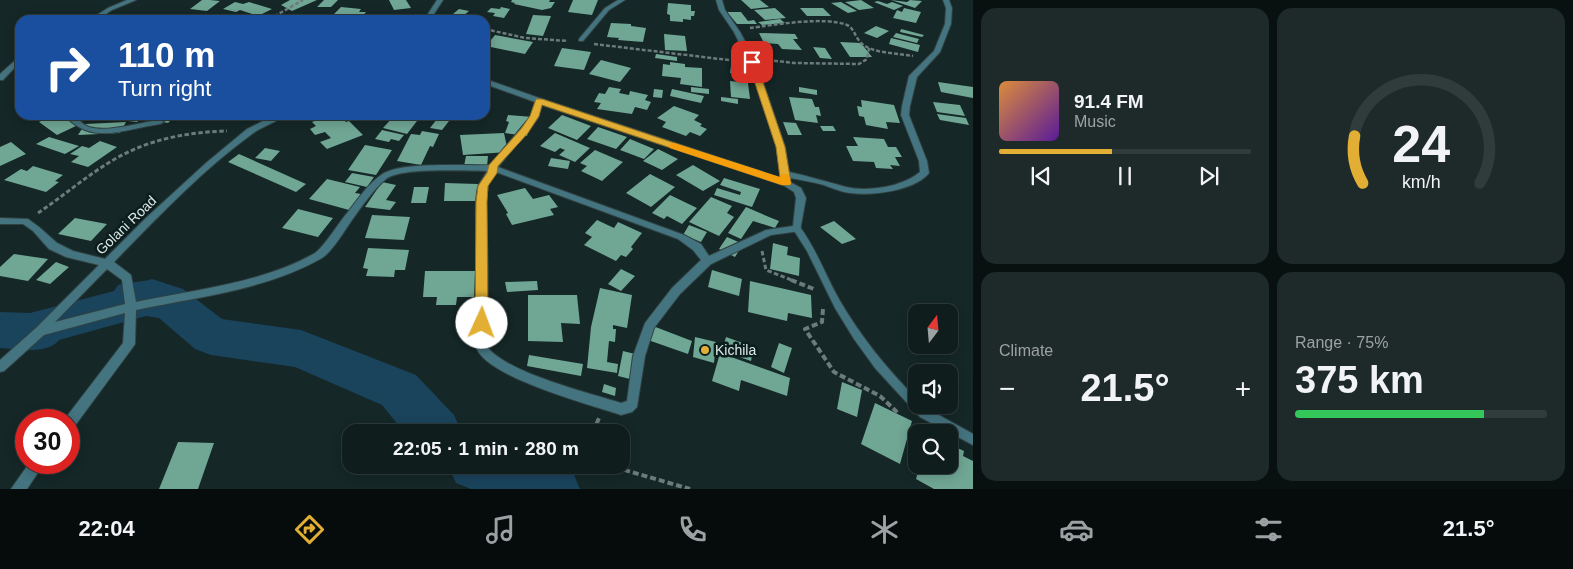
<!DOCTYPE html>
<html lang="en">
<head>
<meta charset="utf-8">
<style>
	:root { --surface:#101d1d; --page:#1e2a2a; --text:#f1f3f6; --muted:#9ca2a4; --line:#303b3b; --accent:#e2af34 }
	body { margin:0; font-family:Helvetica,sans-serif; background:var(--page); color:var(--text); height:100vh; display:flex; flex-direction:column; font-size:19px; white-space:nowrap }
	* { box-sizing:border-box; margin:0 }
	p { font-size:16px; color:var(--muted) }
	.icon { flex:none; width:28px; height:28px; fill:none; stroke:currentColor; stroke-width:2; stroke-linecap:round; stroke-linejoin:round }
	.map { position:relative; flex:1; overflow:hidden }
	.details { display:flex; flex-direction:column; gap:8px; padding:8px; background:#091010; width:600px }
	.details>* { flex:none }
	.hud { position:absolute; left:15px; top:15px; width:475px; height:105px; border-radius:15px; box-shadow:0 2px 12px #0003,0 0 0 1px var(--line); background:#1a4fa0; color:#fff; overflow:hidden }
	.needle { width:32px; rotate:16deg }
	.tools { position:absolute; left:908px; top:304px; display:grid; gap:10px }
	.tools a { display:grid; place-items:center; width:50px; height:50px; border-radius:10px; background:var(--surface); box-shadow:0 2px 12px #0003,0 0 0 1px var(--line); font-size:25px }
	.speed { position:absolute; left:15px; top:409px; display:flex; gap:10px; font-size:25px; font-weight:700; text-align:center }
	.speed>* { display:grid; place-content:center; width:65px; height:65px; border-radius:50%; background:var(--surface); box-shadow:0 2px 12px #0003,0 0 0 1px var(--line); line-height:1 }
	.speed .limit { border:8px solid #d22; background:#fff; color:#111 }
	.pin { position:absolute; display:grid; place-items:center; width:42px; height:42px; color:#fff; margin:-21px; border-radius:10px; box-shadow:0 2px 8px #0006 }
	.me { position:absolute; width:55px; margin:-28px; rotate:2deg; stroke-linejoin:round; filter:drop-shadow(0 0 4px #0008) }
	.turn { display:flex; align-items:center; gap:18px; height:105px; padding:0 20px; font-size:22px }
	.turn .icon { width:65px; height:65px; stroke-width:2.5 }
	.turn b { display:block; font-size:35px; line-height:42px }
	.big { font-size:38px; font-weight:600; line-height:1.1 }
	.details .tile { flex:1; display:flex; flex-direction:column; justify-content:center; gap:8px; min-width:0; padding:0 18px; border-radius:15px; background:var(--page) }
	.details .dial { align-items:center; gap:0 }
	.dial svg { height:130px; overflow:visible; fill:none; stroke:var(--line); stroke-width:7; stroke-linecap:round; text-anchor:middle }
	.dial text { fill:var(--text); stroke:none }
	.song { display:flex; align-items:center; gap:15px }
	.cover { width:60px; height:60px; border-radius:8px; background:linear-gradient(135deg,hsl(30 70% 55%),hsl(270 70% 35%)) }
	.played { height:5px; border-radius:2px; background:linear-gradient(90deg,var(--accent) 45%,var(--line) 45%) }
	.keys { display:flex; justify-content:space-around; direction:ltr }
	.heat { display:flex; justify-content:space-between; align-items:center; font-size:28px; direction:ltr }
	.charge { height:8px; border-radius:4px; background:linear-gradient(90deg,#34c759 75%,var(--line) 0) }
	.details .tiles { flex:1; display:grid; gap:8px; grid-template-columns:repeat(2,1fr) }
	.trip { position:absolute; left:342px; top:424px; width:288px; height:50px; border-radius:15px; background:var(--surface); box-shadow:0 2px 12px #0003,0 0 0 1px var(--line); font-weight:600; line-height:50px; text-align:center }
	.menu { display:flex; height:80px; justify-content:space-around; align-items:center; background:#060c0c; color:var(--muted) }
	.menu .icon { width:35px; height:35px }
	.menu .active { color:var(--accent) }
	.menu b { font-size:22px; color:var(--text) }
	main { display:flex; flex:1; min-height:0 }
	.map>svg:first-child { display:block }
	.lines { fill:none; stroke-linecap:round; stroke-linejoin:round }
	.river { fill:#1a435c; fill-rule:evenodd }
	.building { fill:#70a694 }
	.service-casing { stroke:#314242; stroke-width:2 }
	.minor-casing { stroke:#314242; stroke-width:2 }
	.path-far2 { stroke:#6c7b7b; stroke-width:2.5; stroke-dasharray:4 2; stroke-linecap:butt }
	.path-far1 { stroke:#6c7b7b; stroke-width:3; stroke-dasharray:4.5 2.5; stroke-linecap:butt }
	.path { stroke:#6c7b7b; stroke-width:4; stroke-dasharray:6 3; stroke-linecap:butt }
	.service { fill:#447480; fill-rule:evenodd }
	.minor { fill:#447480; fill-rule:evenodd }
	.route { fill:#e2af34; stroke:#937222 }
	.slow { fill:#f59e0b }
	.poi-dot { fill:#e2af34; stroke:#0b1d1d; stroke-width:2 }
	.labels { text-anchor:middle; dominant-baseline:central; stroke-width:5; stroke-linejoin:round; paint-order:stroke }
	.street-label { font-size:14px; fill:#dde8e8; stroke:#0b1d1d }
	.poi-label { font-size:14px; fill:#dde8e8; stroke:#0b1d1d; text-anchor:start }
</style>
</head>
<body>
<main>
<div class="map">
<svg width="973" height="489" viewBox="0 0 973 489">
	<rect width="100%" height="100%" fill="#152727"/>
	<g class="lines">
		<path class="river" d="M152,279L183,289L222,319L301,330L416,375L454,415L462,432H404L382,405L295,367L211,355L195,349L159,318L146,316L59,340C48,355 16,349 0,348V312L30,313L114,291L118,285C131,281 140,283 152,279Z
			M448,465H560L572,470L580,489H471L456,483Z"/>
	</g>
	<path class="building" d="M202,0H210L220,1L207,11L190,9Z
		M290,0H317L292,11L281,5Z
		M324,0H338L331,7H317Z
		M389,0H406L411,8L394,10Z
		M512,0H550L549,2H555L551,8L542,10L514,4L515,3L511,2Z
		M573,0H598L592,15L568,12Z
		M741,0H760L769,7L751,9Z
		M861,0L874,8L859,10L845,2Z
		M891,0L907,2L910,0L922,1L915,8Z
		M878,1L887,4L892,2L903,6L894,10L874,2Z
		M235,2L243,4L249,2L272,9L258,16L240,10L236,12L223,9Z
		M841,2L857,11L848,13L831,3Z
		M668,3L691,5V11H695L694,16H691V20L683,19V22L670,21V15L667,14Z
		M341,7L361,9L359,12H366L360,19L354,20L329,19Z
		M501,7L510,9L504,18L493,16L495,13L487,12L491,8L500,9Z
		M775,8L786,18L765,20L754,10Z
		M800,8H823L831,16H807Z
		M904,8L921,12L916,23L893,18L897,10L902,12Z
		M459,9L469,11L463,16L453,14Z
		M727,12H741L748,21L754,20L757,24H737Z
		M108,15H137L132,20H103Z
		M533,15L551,16L543,36L526,34Z
		M780,19L785,23L762,25L758,22Z
		M611,23L631,24V26L646,28L643,42L618,40L619,38L607,37Z
		M876,26L889,31L877,38L864,33Z
		M901,29L924,35L922,37L900,32Z
		M759,33L795,34L798,39H793L802,50L782,49L778,44L764,43Z
		M896,33L919,39L917,43L893,37Z
		M664,34L685,36L687,51L665,50Z
		M495,35L533,42L525,54L486,46Z
		M891,38L920,45L918,52L889,44Z
		M840,42L861,43L872,57H850Z
		M813,47L825,48L832,59L820,58Z
		M562,48L591,52L584,70L554,66Z
		M656,54L677,57V61L655,58Z
		M601,60L631,68L620,82L589,74Z
		M670,62L685,64V67L702,68V87L680,84L681,78L662,76L663,64L670,65Z
		M731,66L745,68L744,76L730,73Z
		M730,81L748,83L750,99L731,97Z
		M938,82L973,87V98L941,92Z
		M609,87L621,89L619,93L629,95L630,91L648,95L645,100L651,102L647,110L635,107L632,114L597,109L601,103L594,102L599,93L605,94Z
		M691,87L709,89V94L691,92Z
		M799,87L817,90V95L799,92Z
		M654,89L663,90L662,98L653,97Z
		M672,89L704,96L701,103L670,96Z
		M721,97L738,99V104L721,101Z
		M789,97L812,99L815,107H819L821,116L816,115L818,123L795,120Z
		M861,100L894,105L900,123L886,122L888,129L866,125L864,117L859,116L857,106L862,107Z
		M933,102L960,105L965,116L937,112Z
		M674,106L699,115L694,120L702,124L700,126L707,129L700,136L690,132L686,136L662,127L666,122L657,118Z
		M937,114L966,118L969,125L940,120Z
		M54,115H64L78,125L57,135L39,122Z
		M72,115H99L81,121Z
		M115,115H144L137,122L111,119Z
		M158,115H161L174,117L168,123L152,120Z
		M330,115H339L346,122L349,121L363,135L327,149L320,142L331,138L325,132L315,135L310,129L316,126L312,122Z
		M508,115L533,117L527,136L505,133L509,122L506,121Z
		M562,115L591,126L577,140L548,128Z
		M394,116L417,121L407,134L383,128Z
		M437,119L449,121L442,130L430,128Z
		M126,122L120,133L78,135L85,124Z
		M783,122L796,123L802,135H788Z
		M820,126H833L836,131H823Z
		M598,127L627,137L616,149L587,139Z
		M382,130L404,135L399,141L391,139L389,142L375,139Z
		M422,131L439,134L433,147L430,146L421,165L397,161L411,134L420,135Z
		M504,133L508,152L463,155L460,135Z
		M555,133L590,148L575,162L559,155L565,150L560,148L555,152L540,146Z
		M49,137L79,146L65,154L36,144Z
		M853,137L884,139L888,147H896L902,157H895L900,166L890,165L893,169L876,168L874,162L853,161L846,146H858Z
		M630,139L654,149L644,159L620,150Z
		M100,141L117,147L88,167L71,162L79,156L70,154L82,146L89,148Z
		M11,142L26,154L0,166V147Z
		M365,145L392,150L376,175L348,170Z
		M265,148L280,151L271,161L255,158Z
		M658,149L678,159L662,170L643,161Z
		M595,150L623,162L602,181L581,171L587,166L580,163Z
		M239,154L306,184L296,192L228,162Z
		M466,156H488L487,167L464,166Z
		M551,158L570,161L568,169L548,166Z
		M693,165L720,181L703,191L676,175Z
		M33,166L63,175L55,181L59,182L46,192L4,180L21,169L27,171Z
		M352,173L374,177L367,187L345,182Z
		M650,174L675,187L651,207L626,193Z
		M724,178L760,189L752,207L714,195L717,188L740,195L741,192L720,185Z
		M327,179L360,187L355,193L361,194L349,210L309,199Z
		M382,182L396,185L386,200L396,202L390,210L365,207Z
		M445,183L478,184V201H444Z
		M414,187H429L426,203H411Z
		M525,188L533,199L549,195L558,207L550,209L554,215L512,225L506,214L508,213L497,195Z
		M670,195L697,208L682,224L667,216L664,219L652,213Z
		M711,197L732,206L727,213L734,217L719,236L689,222Z
		M746,207L769,217L779,221L775,228L753,221L741,239L728,233Z
		M298,209L333,218L318,237L282,228Z
		M372,215L410,217L404,240L365,238Z
		M75,218L107,224L91,241L58,234Z
		M597,220L614,228L618,222L642,233L631,247L633,249L626,257L621,255L616,261L584,245L592,237L585,233Z
		M834,221L856,239L842,244L820,227Z
		M689,225L707,232L701,242L683,235Z
		M727,237L743,244L735,257L719,249Z
		M773,243L788,247L787,255L800,258L799,276L770,269Z
		M368,248L409,250L405,270H395L394,277L366,276L368,269L363,268Z
		M14,254L48,259L28,281L0,276V267Z
		M56,262L69,267L50,284L36,280Z
		M621,269L635,276L621,291L608,284Z
		M712,270L742,279L739,296L708,287Z
		M425,271H475L474,297H457L456,305H436L437,297H423Z
		M537,281L538,290L507,292L505,282Z
		M750,281L811,295L812,318L788,313L787,321L748,312Z
		M600,288L632,295L627,328L613,325V329H616L615,342L609,341L607,362L618,364L617,373L587,368L591,327Z
		M528,295H577L580,324L561,323L563,342L528,341Z
		M653,326L692,341L688,354L648,340Z
		M695,337L716,342L714,363L693,357Z
		M726,337L754,347L751,361L722,351Z
		M779,343L792,348L784,373L771,367Z
		M623,351L635,354L630,379L618,376Z
		M720,353L790,378L787,396L741,380L739,391L712,381Z
		M529,355L583,364L581,376L527,366Z
		M842,382L862,390L857,417L837,409Z
		M604,384L616,388L615,396L602,392Z
		M875,403L912,421L900,464L861,444Z
		M178,442L214,443L198,489H159Z
		M949,444L964,451L963,456L973,461V489H934L916,479L920,465H949Z"/>
	<g class="lines">
		<defs>
			<path id="service" d="M797,226L800,227C817,250 826,277 840,301C861,337 887,369 916,398V405H924L928,409L973,434V445L920,417L875,368L854,339L835,308L807,251L793,229Z"/>
			<path id="minor" d="M127,0H136L112,10L97,20H89L108,8Z
				M437,0H443L430,20H424Z
				M618,0H625L609,10L583,41H579V39L605,8Z
				M716,0H722L725,10L740,32L756,61L785,147L789,172C808,176 827,182 846,187C868,192 902,187 920,172L919,161L901,115L902,106L909,76L934,51L945,24L946,8L943,0H949L952,8L951,24L940,52L917,77L910,106L909,115L927,161L929,173C914,191 872,196 850,193C841,192 832,188 824,185C813,182 801,180 790,178V182L801,188L806,198L800,231L771,235L711,264L680,294L654,328L645,356L637,407L632,412L621,415C591,405 485,377 476,347C473,337 476,326 476,316C478,299 478,281 478,263C478,239 473,211 478,187C480,181 485,176 487,171C467,171 401,167 386,179C373,190 362,206 352,220C345,230 332,252 322,258C266,290 198,297 136,310L135,344L133,347L74,427L69,429V420H64L123,343L125,313L44,335L4,371L0,372V360L36,328L99,265L66,257L49,249L33,231L23,224H0V218L28,219L39,227L57,243L73,251L105,259L146,218L206,163L247,129L275,115H285C276,123 262,126 252,134C201,171 157,218 114,262L131,275L136,302C194,290 263,283 315,253C324,247 340,221 348,212C358,199 368,184 381,175C399,161 465,166 490,165L531,116L535,102L485,84V79L542,99L781,178L777,147L748,61L734,32L719,10ZM542,105L783,185L794,192L796,198L793,226L766,230L709,256L701,244L684,235L498,167L538,118ZM496,172L678,239L693,250L701,260L672,288L645,323L633,356L627,401L621,403C588,393 509,373 488,348L486,333L488,270L486,202L488,185ZM107,269L122,280L125,304L55,322Z
				M20,56V62L3,80H0V74Z
				M65,115H74C78,119 83,125 89,127C108,133 140,122 160,120L164,122L160,124C126,129 90,146 65,115Z
				M30,462H45L27,489H11Z"/>
		</defs>
		<use href="#service" class="service-casing"/>
		<use href="#minor" class="minor-casing"/>
		<path class="path-far2" d="M263,20L273,17L303,0
			M750,28C774,25 824,16 847,25C854,28 855,37 861,43C873,54 898,53 913,56
			M485,29L525,38L568,41
			M594,44L737,61
			M768,60L794,63L859,64L867,59L869,48"/>
		<path class="path-far1" d="M38,213C62,197 85,177 110,162C145,140 186,132 227,131
			M762,251L766,270L794,281"/>
		<path class="path" d="M791,280L814,289
			M823,309L822,322L805,329L834,372L880,396L898,413
			M593,432L599,418
			M617,465L621,469L690,489"/>
		<use href="#service" class="service"/>
		<use href="#minor" class="minor"/>
	</g>
	<path class="route" d="M752,59L756,62L785,147L791,183L790,185H782L542,105L539,116L528,133L498,166L497,173L488,186L487,202L488,323L486,327H477L475,323L476,202L478,186L487,173L489,165L521,129L530,116L536,99H542L780,178L776,147L748,62Z"/>
	<path class="slow" d="M674,143L780,177L781,174H788L791,183L790,185H782L670,148V144Z"/>
	<circle class="poi-dot" cx="705" cy="350" r="5"/>
	<g class="labels">
		<g class="street-label">
			<text transform="translate(126 225) rotate(-44)">Golani Road</text>
		</g>
		<g class="poi-label">
			<text x="715" y="350">Kichila</text>
		</g>
	</g>
</svg>
<div class="tools">
<a><svg class="needle" viewBox="-14 -14 28 28"><path d="M0-13l5 13h-10z" fill="#e53935"/><path d="M0 13l5-13h-10z" fill="#9ca2a4"/></svg></a>
<a><svg class="icon" aria-label="sound" viewBox="0 0 24 24"><path d="M4 9h4l5-4v14l-5-4H4zM17 9q2 3 0 6"/></svg></a>
<a><svg class="icon" aria-label="search" viewBox="0 0 24 24"><circle cx="10" cy="10" r="6"/><path d="M15 15l6 6"/></svg></a>
</div>
<div class="speed"><div class="limit">30</div></div>
<div class="pin" style="left:752px;top:62px;background:#d93025"><svg class="icon" aria-label="arrive" viewBox="0 0 24 24"><path d="M6 21V4h12l-3 4 3 4H6"/></svg></div>
<svg class="me" style="left:482px;top:323px" viewBox="-20 -20 40 40"><circle r="19" fill="#fff"/><path d="M0-13L10 11 0 6-10 11z" fill="#e2af34"/></svg>
<div class="trip">22:05 · 1 min · 280 m</div>
<div class="hud">
<div class="turn"><svg class="icon" aria-label="right" viewBox="0 0 24 24"><path d="M7 20v-9h11M14 6l5 5-5 5"/></svg><div><b>110 m</b>Turn right</div></div>
</div>
</div>
<section class="details">
<div class="tiles">
<div class="tile">
<div class="song"><i class="cover"></i><div><b>91.4 FM</b><p>Music</p></div></div>
<div class="played"></div>
<div class="keys"><svg class="icon" aria-label="previous" viewBox="0 0 24 24"><path d="M18 5L8 12l10 7zM5 5v14"/></svg><svg class="icon" aria-label="pause" viewBox="0 0 24 24"><path d="M8 5v14M16 5v14"/></svg><svg class="icon" aria-label="next" viewBox="0 0 24 24"><path d="M6 5l10 7-10 7zM19 5v14"/></svg></div>
</div>
<div class="tile dial"><svg viewBox="0 0 100 80">
<path d="M14 69A42 42 0 1 1 86 69"/>
<path d="M14 69A42 42 0 0 1 9 40" stroke="#e2af34"/>
<text x="50" y="56" font-size="32" font-weight="700">24</text>
<text x="50" y="72" font-size="11">km/h</text>
</svg></div>
<div class="tile"><p>Climate</p>
<div class="heat"><a>−</a><b class="big">21.5°</b><a>+</a></div>
</div>
<div class="tile"><p>Range · 75%</p><b class="big">375 km</b><div class="charge"></div></div>
</div>
</section>
</main>
<nav class="menu">
<b>22:04</b>
<svg class="icon active" aria-label="directions" viewBox="0 0 24 24"><path d="M12 3l9 9-9 9-9-9zM9 14v-3h6M13 9l2 2-2 2"/></svg>
<svg class="icon" aria-label="music" viewBox="0 0 24 24"><path d="M9 18V5l10-2v13"/><circle cx="6" cy="18" r="3"/><circle cx="16" cy="16" r="3"/></svg>
<svg class="icon" aria-label="phone" viewBox="0 0 24 24"><path d="M5 4h4l2 5-3 2q2 4 5 5l2-3 5 2v4C11 20 4 13 5 4z"/></svg>
<svg class="icon" aria-label="climate" viewBox="0 0 24 24"><path d="M12 3v18M4 7l16 10M4 17L20 7"/></svg>
<svg class="icon" aria-label="car" viewBox="0 0 24 24"><path d="M5 17H2v-5l4-1 3-4h7l3 4 3 1v5h-3M9 17h6M6 11h13"/><circle cx="7" cy="17" r="2"/><circle cx="17" cy="17" r="2"/></svg>
<svg class="icon" aria-label="filters" viewBox="0 0 24 24"><path d="M4 7h16M4 17h16"/><circle cx="9" cy="7" r="2"/><circle cx="15" cy="17" r="2"/></svg>
<b>21.5°</b>
</nav>
</body>
</html>
